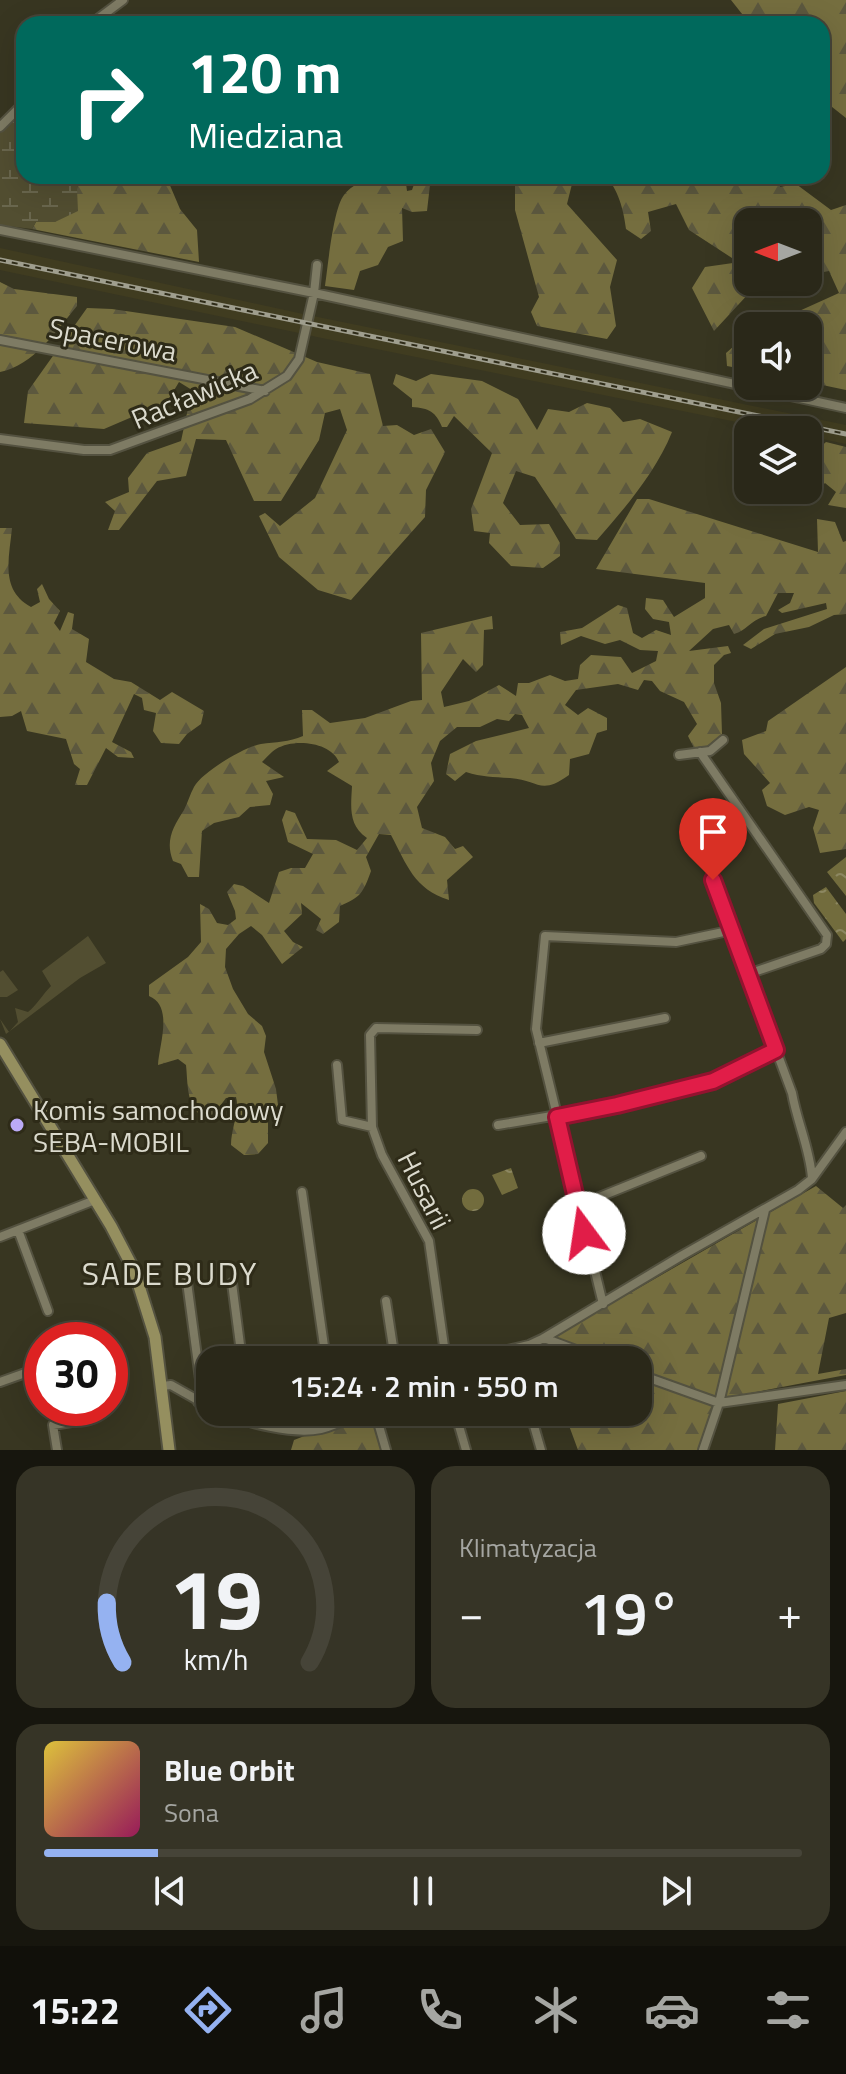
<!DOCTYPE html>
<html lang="pl">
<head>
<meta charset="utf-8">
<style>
	:root { --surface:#2a2819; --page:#363426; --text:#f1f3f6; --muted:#a5a6a2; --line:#464438; --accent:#95b2f1 }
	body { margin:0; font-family:"Titillium Web",sans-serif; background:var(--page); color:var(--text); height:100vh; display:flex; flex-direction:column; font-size:30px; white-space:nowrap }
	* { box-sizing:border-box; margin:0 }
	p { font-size:26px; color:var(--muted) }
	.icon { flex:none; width:44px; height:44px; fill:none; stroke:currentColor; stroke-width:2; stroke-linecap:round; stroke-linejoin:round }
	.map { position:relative; height:1450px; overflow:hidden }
	.details { display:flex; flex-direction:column; gap:16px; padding:16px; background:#17160e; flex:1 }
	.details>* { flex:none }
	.hud { position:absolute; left:16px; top:16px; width:814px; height:168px; border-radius:24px; box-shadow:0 8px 32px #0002,0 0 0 2px var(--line); background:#00695c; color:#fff; overflow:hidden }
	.needle { width:52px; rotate:270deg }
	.controls { position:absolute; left:734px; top:208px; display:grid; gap:16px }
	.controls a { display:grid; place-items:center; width:88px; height:88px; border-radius:16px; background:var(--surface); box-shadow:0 8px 32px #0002,0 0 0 2px var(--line); font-size:40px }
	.speed { position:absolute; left:24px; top:1322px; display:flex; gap:16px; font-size:40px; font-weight:700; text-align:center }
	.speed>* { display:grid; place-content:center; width:104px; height:104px; border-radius:50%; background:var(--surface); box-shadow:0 8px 32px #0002,0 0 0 2px var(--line); line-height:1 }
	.speed .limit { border:12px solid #d22; background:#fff; color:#111 }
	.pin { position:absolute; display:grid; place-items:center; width:68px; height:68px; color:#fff; margin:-82px -34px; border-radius:50% 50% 50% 0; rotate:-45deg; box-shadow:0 0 8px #0007 }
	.pin .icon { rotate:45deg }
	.me { position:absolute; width:88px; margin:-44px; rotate:346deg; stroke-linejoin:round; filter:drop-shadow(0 0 6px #0008) }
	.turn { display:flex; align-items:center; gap:28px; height:168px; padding:0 40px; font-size:36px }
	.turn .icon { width:104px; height:104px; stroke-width:2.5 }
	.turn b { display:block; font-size:56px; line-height:68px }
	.big { font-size:60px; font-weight:600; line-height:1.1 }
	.details .widget { flex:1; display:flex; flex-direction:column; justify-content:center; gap:12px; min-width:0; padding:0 28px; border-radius:24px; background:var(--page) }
	.details .dial { align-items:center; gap:0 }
	.dial svg { height:208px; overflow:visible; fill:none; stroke:var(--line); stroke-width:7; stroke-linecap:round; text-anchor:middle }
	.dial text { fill:var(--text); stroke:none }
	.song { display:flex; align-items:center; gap:24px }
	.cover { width:96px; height:96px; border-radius:12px; background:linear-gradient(135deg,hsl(50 70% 55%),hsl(330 70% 35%)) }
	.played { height:8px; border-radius:4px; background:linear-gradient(90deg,var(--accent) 15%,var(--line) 15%) }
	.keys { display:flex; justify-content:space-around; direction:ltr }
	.heat { display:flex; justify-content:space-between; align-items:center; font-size:44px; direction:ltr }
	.details .tiles { flex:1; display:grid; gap:16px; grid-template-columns:1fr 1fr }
	.widget:last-child { grid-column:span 2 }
	.trip { position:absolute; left:196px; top:1346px; width:456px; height:80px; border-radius:24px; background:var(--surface); box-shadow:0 8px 32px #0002,0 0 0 2px var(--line); font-weight:600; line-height:80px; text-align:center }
	.menu { display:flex; height:128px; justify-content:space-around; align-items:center; background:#11100a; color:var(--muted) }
	.menu .icon { width:56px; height:56px }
	.menu .current { color:var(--accent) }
	.menu b { font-size:36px; color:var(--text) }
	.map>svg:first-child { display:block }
	.built { fill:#403c20 }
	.green { fill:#524e31 }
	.forest { fill:url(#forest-firs) }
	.wetland { fill:url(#wetland-marsh) }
	.water { fill:url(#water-ripples) }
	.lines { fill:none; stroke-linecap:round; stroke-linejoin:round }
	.minor-casing { stroke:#545240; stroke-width:12 }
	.secondary-casing { stroke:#545240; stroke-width:15 }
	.minor { stroke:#7e7b64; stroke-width:8 }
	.secondary { stroke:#958f5f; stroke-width:11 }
	.rail-casing { stroke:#9f9e8e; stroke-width:5 }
	.rail { stroke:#2e2b18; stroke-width:2; stroke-dasharray:6; stroke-linecap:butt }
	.route-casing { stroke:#92132f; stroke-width:20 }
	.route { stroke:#e11d48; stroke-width:14 }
	.poi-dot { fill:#bbaaf6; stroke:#2e2b18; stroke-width:3 }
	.labels { text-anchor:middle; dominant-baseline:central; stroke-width:6; stroke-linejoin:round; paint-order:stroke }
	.street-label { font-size:28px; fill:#dbdacd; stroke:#2e2b18 }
	.poi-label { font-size:28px; fill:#dbdacd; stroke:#2e2b18; text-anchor:start }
	.quarter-label { font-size:32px; letter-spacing:2px; fill:#dbdacd; stroke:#2e2b18 }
</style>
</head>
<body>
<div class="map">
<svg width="846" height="1450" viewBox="0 0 846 1450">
	<defs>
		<pattern id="forest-firs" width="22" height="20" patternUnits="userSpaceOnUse" patternTransform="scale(2)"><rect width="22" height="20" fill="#756e3f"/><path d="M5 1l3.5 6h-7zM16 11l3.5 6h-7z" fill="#5c583e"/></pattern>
		<pattern id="wetland-marsh" width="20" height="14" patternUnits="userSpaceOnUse" patternTransform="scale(2)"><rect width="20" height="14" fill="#524e31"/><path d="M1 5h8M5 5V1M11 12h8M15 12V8" fill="none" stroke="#6a674e"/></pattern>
		<pattern id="water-ripples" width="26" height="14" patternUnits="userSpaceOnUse" patternTransform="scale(2)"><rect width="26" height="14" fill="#726c3d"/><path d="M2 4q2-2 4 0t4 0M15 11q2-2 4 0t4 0" fill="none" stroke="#8c8761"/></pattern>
	</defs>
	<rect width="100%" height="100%" fill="#383621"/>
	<path class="built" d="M0,248L303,314L299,333L0,270Z
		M313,316L846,425V444L808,436V430H776L317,337L309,335Z"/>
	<path class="green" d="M88,936L106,963L80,978L6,1034L0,1019L9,1032L18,1022L15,1008L28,1012C36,1006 43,994 51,986L42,971Z
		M3,970L18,990L7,997H0V972Z"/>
	<path class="forest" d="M731,0H846V118L822,99V24H750Z
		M79,176H166L180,209L197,230L199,262L32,229L36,222H55L77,189Z
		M377,176H405L407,191L412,190L417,176H431L427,211L412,212L402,208L403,241L388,247L378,265L360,271L354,290L325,286C328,266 333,209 344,195C351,185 366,179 377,176Z
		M522,176H584L572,184L567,204L617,260L610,287L616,326L607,339L537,326L531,312L539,297L515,210V185Z
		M605,176H778L780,187L796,184L831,210L846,205V390L808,382V326H766L839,293L829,271L808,275V222H748V282H792L767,296L751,291L714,331L692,288L705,267L733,263L732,258L689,230L676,204L648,212L651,231L641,239L626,229C624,211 618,188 605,176Z
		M0,282L14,289L77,297V306C56,331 34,365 0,372Z
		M87,308L112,309L235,327L317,362L370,374L383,426L397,425L414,435L431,429L445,452L426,490L425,517L351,600L318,590L279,557L259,516L265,513L280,526L315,498L347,430L340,409L325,413L319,440L281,501H254L226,440L196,439L186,476L157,481L119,530H108L115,511L105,502L129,492L128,478L147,453L181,441L192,390L179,382L167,402L104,429L24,423L28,391Z
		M748,334V370L727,366L726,353Z
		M396,374L416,381L431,374L482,381L518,399L537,430L548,409L569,412L587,403L610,408L623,422L640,419L672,432C656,472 625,508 597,540L576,539L535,477L516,471L503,503L520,525L549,524L560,543V556L543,568L511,566L489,543L490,533L474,531L471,509L492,453L454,416L447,427H442C436,412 429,408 412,407V399L393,384Z
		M826,442L846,447V508L828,505L836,492L825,483L813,494L808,490V479L815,473L810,466L817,459L816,451Z
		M637,499H649L818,552L817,519L835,522L843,542L846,541V614L834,615L809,627L775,634L751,649L743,645L764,629L827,609L826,603L782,613L778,610L790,603L794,593H778L766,616C750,620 747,631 734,634L729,625L713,629L689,651L728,646L731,653L724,655L714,665V683L721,703L722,734L707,746L694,748L688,736L697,724L684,702L660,691L652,681L644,680L638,690L618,684L576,690L565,705L578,715L588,708L607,718V730L597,733L589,754L570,759L569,775C540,796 539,780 510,778C493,777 482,777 466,772L455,781L446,774L450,754L476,741L529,728L522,715L515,714L509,721L497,719L480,727H457L440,741L431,763L434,781L417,807L422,828L445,837L455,849L463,846L473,857L447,880L449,900C414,889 407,865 391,835L379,834L366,857L371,871C363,893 361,897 340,906L339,922L323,934L316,930L321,919L301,903L302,914L284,931L293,942L303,947L282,964L262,935L251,926L239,934L226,949L225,967L233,989L248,1014L262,1026L266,1036L264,1052L276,1089L278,1105L268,1116V1143L258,1154L244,1155L231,1145C231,1128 240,1112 236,1097L226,1098L214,1114L201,1116C186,1103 188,1084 186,1065L178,1059L158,1065C159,1045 174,1006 149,996V985L188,957L201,942L200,904L209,909L217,923L228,925L236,919L235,911L227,892L234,884L243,886L269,903L279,872L291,868H305L313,854L288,842L282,820L286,810L295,813L307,839L336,840L357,850L367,838C348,825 351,807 352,786L327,771L339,762C331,742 294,738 276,749C271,752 266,758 262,762L284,777L266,781L273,794L270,805L250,807L239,817L214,823L202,831L199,877H188L181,864L173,861C165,841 173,827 184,810C188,802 190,794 194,787C202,772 244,747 261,744C276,742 289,742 303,736L302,710H312L330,723L365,718L411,701L422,700L421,633L492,616L493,629L484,630L483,665L476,672L463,659L441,692L444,707L469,701L499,685L516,696L518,683H529L550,675L565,681L578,679L580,665L591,655L621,657L632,673L656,661L658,651L640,650L620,640L605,644L581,636L561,645L560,632L582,628L618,605L627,608L633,633L642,638L656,630L671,635L669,622L653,619L645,609L646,598L663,600L674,617L705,598V583L596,569Z
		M0,528H12C9,559 0,590 31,607L40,602L37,589L42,584L49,599L60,611L54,623L60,631L68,612L74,614L72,629L89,639L86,662L114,679L131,682L160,700L172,692L204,711L201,724L187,734L179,744L161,743L153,731L156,713L144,710L142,698L134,694L112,742L131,752L134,758L118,757L106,748L87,785H75L80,769L74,764L66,739L27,731L21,711L12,716L0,717Z
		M846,667V849L820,853L813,828L819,810L809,807L785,815L767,806L762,790L770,783L744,754L742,740L766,731L768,721Z
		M816,1186L843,1208L846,1205V1313L829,1318L818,1374L846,1369V1375L724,1398L711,1409L699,1450H578L564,1412H638V1360H544L538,1342L611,1304Z
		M846,1391V1450H775L778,1404Z
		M367,1412H370L381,1450H291L294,1440Z"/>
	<path class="wetland" d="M24,113V176H79L77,189L78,211L55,222H36L32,229L0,225V133Z"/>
	<path class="water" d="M846,857V896L827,872Z
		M826,887L846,914V939L843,942L814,903L813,895Z
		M511,1168L518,1188L502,1195L492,1175Z
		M462 1200a11 11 0 1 1 22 0a11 11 0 1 1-22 0Z"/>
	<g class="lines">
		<defs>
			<path id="minor" d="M91,24L123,0
				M0,127L24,103
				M0,230L314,293L846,408
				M0,340L265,391
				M0,439L84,450H110L250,399L287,376L299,359L314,293L317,265
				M700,752L827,935L826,944L821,949L748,974
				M679,755L710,751L723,740
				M713,880L792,1093C797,1122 810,1149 812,1178
				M539,1043L665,1018
				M337,1065L342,1120L372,1127
				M498,1125L617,1105L713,1081L776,1050
				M302,1192L326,1360
				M577,1206L701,1156
				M18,1230L48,1311
				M0,1237L95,1200
				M187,1282L202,1394L198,1402
				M232,1283L242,1360
				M386,1301L395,1360
				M603,1304L536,1029L545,936L676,942L733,930
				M544,1338L603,1360
				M446,1360L429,1241L382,1155L372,1127L370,1035L376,1028L477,1030
				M465,1360L529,1345L544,1338L681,1256L798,1190L812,1179L846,1132
				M638,1374L719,1403L846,1385
				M0,1382L42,1367
				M162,1386L171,1385L210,1407
				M221,1412C246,1423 294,1435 321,1429C335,1426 349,1418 362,1412
				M334,1412L336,1424
				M375,1412L386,1450
				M455,1412L466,1450
				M530,1412L541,1450
				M57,1450L53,1425L90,1419
				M703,1450L719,1403L765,1210"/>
			<path id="secondary" d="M0,1044L111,1226L134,1270L155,1337L169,1450"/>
		</defs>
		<use href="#minor" class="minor-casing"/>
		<use href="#secondary" class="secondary-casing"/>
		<use href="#minor" class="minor"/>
		<use href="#secondary" class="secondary"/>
		<defs>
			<path id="rail" d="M0,260L846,434"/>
		</defs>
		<use href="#rail" class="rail-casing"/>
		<use href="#rail" class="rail"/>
	</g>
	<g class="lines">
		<defs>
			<path id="route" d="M584,1233L557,1117L617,1105L713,1081L776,1050L713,880"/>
		</defs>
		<use href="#route" class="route-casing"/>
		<use href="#route" class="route"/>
	</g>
	<circle class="poi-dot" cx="17" cy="1125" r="8"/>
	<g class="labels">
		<g class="street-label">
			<text transform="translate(113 339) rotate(11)">Spacerowa</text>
			<text transform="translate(194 394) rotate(-23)">Racławicka</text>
			<text transform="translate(425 1190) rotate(63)">Husarii</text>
		</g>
		<g class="poi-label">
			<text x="33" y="1109">Komis samochodowy<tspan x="33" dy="32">SEBA-MOBIL</tspan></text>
		</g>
		<g class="quarter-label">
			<text x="170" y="1273">SADE BUDY</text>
		</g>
	</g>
</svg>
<div class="controls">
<a><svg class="needle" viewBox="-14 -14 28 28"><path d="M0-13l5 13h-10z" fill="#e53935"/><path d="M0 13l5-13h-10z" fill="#a5a6a2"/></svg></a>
<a><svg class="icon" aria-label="sound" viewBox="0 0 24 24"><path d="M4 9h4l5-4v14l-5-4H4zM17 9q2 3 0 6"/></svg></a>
<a><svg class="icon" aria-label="layers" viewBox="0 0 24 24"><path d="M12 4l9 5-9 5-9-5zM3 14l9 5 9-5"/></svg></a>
</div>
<div class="speed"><div class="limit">30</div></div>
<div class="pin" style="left:713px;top:880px;background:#d93025"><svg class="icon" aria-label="arrive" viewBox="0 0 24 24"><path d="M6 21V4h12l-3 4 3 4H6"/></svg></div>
<svg class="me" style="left:584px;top:1233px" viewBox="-20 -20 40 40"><circle r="19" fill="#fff"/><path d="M0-13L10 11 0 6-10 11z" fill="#e11d48"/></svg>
<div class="trip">15:24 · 2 min · 550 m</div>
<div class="hud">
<div class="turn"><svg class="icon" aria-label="right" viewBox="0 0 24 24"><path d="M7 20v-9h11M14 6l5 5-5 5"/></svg><div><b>120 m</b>Miedziana</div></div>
</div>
</div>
<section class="details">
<div class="tiles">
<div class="widget dial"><svg viewBox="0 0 100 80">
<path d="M14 69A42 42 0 1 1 86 69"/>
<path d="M14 69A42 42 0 0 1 8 46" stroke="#95b2f1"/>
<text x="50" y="56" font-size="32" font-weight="700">19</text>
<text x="50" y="72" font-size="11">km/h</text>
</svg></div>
<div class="widget"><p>Klimatyzacja</p>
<div class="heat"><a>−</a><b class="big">19°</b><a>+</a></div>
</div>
<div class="widget">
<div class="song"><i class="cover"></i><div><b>Blue Orbit</b><p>Sona</p></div></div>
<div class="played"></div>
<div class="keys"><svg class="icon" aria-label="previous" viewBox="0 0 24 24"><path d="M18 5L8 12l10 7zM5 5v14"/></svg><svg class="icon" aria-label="pause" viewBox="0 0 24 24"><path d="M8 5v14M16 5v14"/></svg><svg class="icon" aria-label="next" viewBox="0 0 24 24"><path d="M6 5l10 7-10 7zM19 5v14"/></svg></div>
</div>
</div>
</section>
<nav class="menu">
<b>15:22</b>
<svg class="icon current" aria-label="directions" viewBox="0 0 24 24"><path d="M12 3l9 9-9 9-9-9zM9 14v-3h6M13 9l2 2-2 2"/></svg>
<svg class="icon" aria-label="music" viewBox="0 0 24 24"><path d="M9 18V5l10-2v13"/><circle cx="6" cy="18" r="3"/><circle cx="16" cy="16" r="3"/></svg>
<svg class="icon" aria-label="phone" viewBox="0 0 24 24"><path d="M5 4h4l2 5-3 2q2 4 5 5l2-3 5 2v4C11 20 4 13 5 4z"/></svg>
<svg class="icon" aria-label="climate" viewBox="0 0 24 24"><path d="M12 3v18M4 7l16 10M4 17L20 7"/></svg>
<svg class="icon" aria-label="car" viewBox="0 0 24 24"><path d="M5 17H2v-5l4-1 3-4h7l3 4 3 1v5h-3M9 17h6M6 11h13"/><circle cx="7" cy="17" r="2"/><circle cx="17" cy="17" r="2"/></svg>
<svg class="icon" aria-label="filters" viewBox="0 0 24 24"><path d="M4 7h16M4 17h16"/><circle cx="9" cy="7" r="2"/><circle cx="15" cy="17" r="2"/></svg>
</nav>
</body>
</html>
